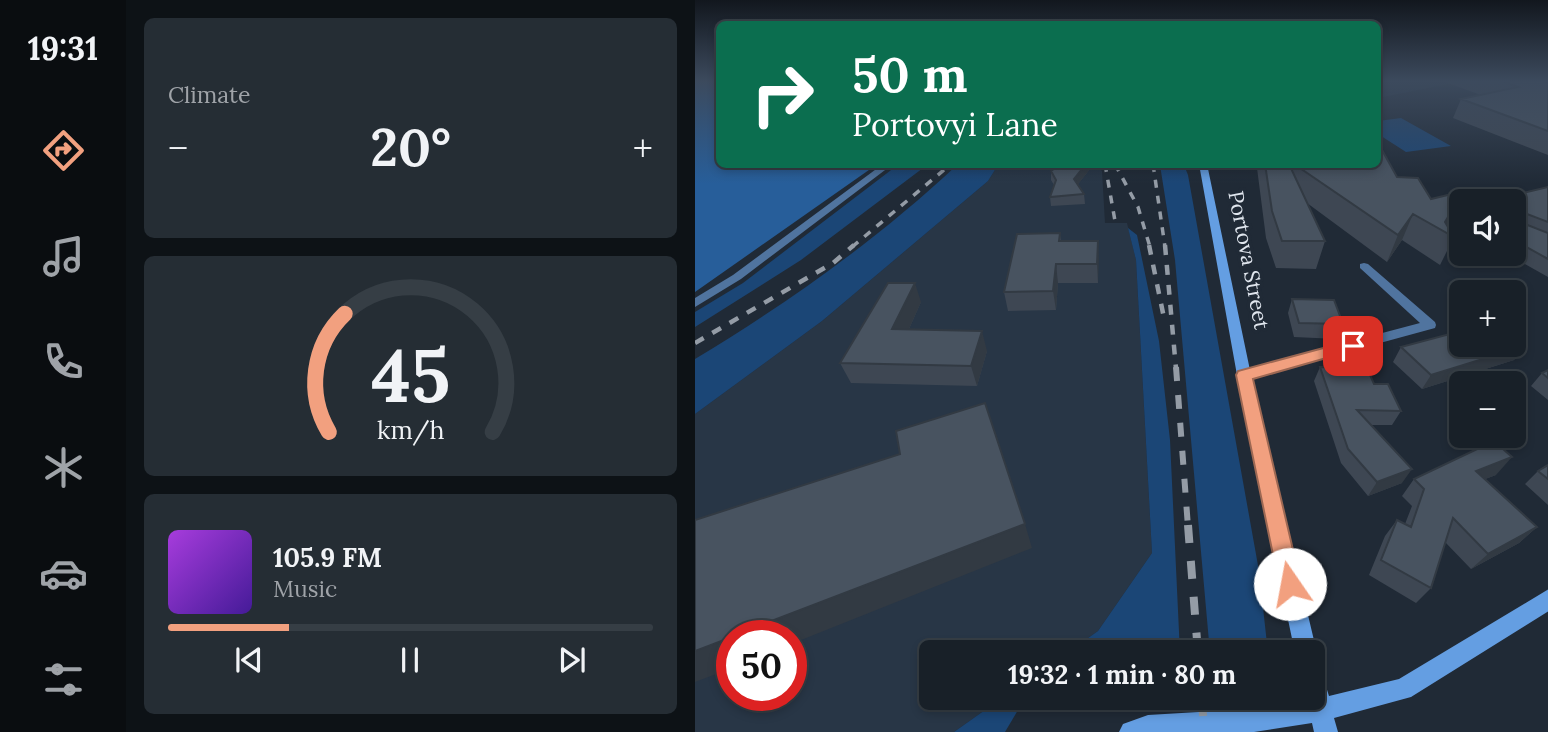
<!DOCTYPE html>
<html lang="en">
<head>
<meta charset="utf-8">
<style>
	:root { --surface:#182028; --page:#252d34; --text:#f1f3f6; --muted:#9fa3a8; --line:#363e45; --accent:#f2a07f }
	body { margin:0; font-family:Lora,serif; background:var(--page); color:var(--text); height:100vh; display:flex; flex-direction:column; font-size:26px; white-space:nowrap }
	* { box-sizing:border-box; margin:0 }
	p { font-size:23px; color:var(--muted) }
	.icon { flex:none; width:38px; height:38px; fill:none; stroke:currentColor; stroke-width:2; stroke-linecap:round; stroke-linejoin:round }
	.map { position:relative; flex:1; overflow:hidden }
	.side { display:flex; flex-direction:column; gap:18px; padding:18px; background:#0d1216; width:569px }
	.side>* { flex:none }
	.top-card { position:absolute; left:21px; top:21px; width:665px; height:147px; border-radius:10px; box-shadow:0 4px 10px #0003,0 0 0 2px var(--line); background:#0b6e4f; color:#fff; overflow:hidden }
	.controls { position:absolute; left:754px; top:189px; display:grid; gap:14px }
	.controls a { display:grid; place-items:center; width:77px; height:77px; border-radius:10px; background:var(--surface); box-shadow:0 4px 10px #0003,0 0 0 2px var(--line); font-size:35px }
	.speed { position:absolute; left:21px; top:620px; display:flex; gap:14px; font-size:35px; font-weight:700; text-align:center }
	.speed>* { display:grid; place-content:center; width:91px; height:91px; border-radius:50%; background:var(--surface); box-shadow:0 4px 10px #0003,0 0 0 2px var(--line); line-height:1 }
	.speed .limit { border:10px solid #d22; background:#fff; color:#111 }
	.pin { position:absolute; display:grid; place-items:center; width:60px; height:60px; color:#fff; margin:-30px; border-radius:14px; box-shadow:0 4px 10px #0006 }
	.me { position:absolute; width:77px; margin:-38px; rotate:348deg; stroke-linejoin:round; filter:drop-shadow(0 0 5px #0008) }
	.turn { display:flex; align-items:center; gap:24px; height:147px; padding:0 21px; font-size:32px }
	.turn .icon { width:91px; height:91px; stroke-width:2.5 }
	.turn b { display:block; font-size:49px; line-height:60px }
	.big { font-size:52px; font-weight:800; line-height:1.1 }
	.side .tile { flex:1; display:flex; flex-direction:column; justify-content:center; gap:10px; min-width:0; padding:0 24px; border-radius:10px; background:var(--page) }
	.side .dial { align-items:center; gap:0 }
	.dial svg { height:182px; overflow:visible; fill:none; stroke:var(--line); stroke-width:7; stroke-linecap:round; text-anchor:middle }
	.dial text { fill:var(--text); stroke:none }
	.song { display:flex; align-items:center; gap:21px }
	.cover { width:84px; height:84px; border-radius:10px; background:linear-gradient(135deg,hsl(280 70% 55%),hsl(260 70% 35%)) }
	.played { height:7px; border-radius:4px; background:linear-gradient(90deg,var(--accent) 25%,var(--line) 25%) }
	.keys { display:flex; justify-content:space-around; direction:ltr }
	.heat { display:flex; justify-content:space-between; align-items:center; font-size:38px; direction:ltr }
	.trip { position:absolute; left:224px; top:640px; width:406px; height:70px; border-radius:10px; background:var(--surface); box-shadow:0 4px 10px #0003,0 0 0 2px var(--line); font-weight:800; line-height:70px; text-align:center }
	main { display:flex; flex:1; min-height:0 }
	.dock { display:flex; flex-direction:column; width:126px; justify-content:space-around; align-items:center; background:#0a0d10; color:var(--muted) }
	.dock .icon { width:49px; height:49px }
	.dock .active { color:var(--accent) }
	.dock b { font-size:32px; color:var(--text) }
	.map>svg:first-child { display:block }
	.built { fill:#283646; fill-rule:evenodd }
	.green { fill:#1b4676 }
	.forest { fill:#275e9a }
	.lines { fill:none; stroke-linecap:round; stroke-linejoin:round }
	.street { fill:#50749f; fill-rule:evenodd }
	.secondary { fill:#649ee2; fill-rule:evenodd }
	.rail-far3 { stroke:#949ca6; stroke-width:3.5; stroke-dasharray:8 8; stroke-linecap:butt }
	.rail-far2 { stroke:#949ca6; stroke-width:4.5; stroke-dasharray:10 10; stroke-linecap:butt }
	.rail-far1 { stroke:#949ca6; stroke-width:6; stroke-dasharray:14 14; stroke-linecap:butt }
	.rail { stroke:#949ca6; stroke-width:8; stroke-dasharray:18 18; stroke-linecap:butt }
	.wall { fill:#3e4753 }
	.shaded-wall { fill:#323a43 }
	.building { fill:#485360; stroke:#323a43; stroke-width:2 }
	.route { fill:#f2a07f; stroke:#9d6853; stroke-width:2 }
	.labels { text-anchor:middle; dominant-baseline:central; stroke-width:7; stroke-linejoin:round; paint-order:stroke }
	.street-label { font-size:21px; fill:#e0e6ee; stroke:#202a36 }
</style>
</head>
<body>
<main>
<nav class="dock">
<b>19:31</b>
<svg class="icon active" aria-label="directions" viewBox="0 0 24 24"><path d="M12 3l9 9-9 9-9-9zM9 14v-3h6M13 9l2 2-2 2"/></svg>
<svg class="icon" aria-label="music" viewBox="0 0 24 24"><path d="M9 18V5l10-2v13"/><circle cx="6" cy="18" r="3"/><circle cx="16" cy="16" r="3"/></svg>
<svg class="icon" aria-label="phone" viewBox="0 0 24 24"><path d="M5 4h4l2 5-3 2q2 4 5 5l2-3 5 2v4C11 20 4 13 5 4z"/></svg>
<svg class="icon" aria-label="climate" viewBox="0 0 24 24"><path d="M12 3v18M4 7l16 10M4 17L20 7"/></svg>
<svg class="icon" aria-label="car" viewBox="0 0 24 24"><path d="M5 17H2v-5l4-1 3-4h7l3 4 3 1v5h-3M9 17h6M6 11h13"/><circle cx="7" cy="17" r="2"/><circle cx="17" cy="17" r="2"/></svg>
<svg class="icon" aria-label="filters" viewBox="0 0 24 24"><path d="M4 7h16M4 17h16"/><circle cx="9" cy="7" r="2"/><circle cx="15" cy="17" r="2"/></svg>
</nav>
<section class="side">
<div class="tile"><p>Climate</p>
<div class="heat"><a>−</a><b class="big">20°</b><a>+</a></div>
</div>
<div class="tile dial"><svg viewBox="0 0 100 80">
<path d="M14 69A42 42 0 1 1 86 69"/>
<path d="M14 69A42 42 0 0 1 21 17" stroke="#f2a07f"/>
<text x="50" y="56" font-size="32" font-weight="700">45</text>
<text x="50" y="72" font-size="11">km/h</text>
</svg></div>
<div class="tile">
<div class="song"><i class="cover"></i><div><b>105.9 FM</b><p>Music</p></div></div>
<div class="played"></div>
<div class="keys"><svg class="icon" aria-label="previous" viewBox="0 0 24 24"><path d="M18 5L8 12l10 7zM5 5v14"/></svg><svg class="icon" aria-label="pause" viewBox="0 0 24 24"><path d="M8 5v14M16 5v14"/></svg><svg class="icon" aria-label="next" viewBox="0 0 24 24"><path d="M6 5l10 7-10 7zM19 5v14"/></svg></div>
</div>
</section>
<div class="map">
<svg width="854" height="732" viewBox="0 0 854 732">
	<rect width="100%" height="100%" fill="#202a36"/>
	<path class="built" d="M682,81H753L758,83L683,98Z
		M303,165H401L407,171L410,223H432L441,260L457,553L403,631L372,653H236V698H307L259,732H0V414L127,321L293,181ZM37,635H96V695H37Z"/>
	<path class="green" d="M706,118L756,146L711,152L683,134V121Z
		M204,164L232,165L106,260L0,327V312L48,283Z
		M262,165H303L293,181L127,321L0,414V359C93,303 183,239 262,165Z
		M465,165H489L493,175L564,571L573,653H515L480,260Z
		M433,228L442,235L464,341L475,440L485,653H372L403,631L457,553L441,260Z
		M307,698H330L310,732H259Z"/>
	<path class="forest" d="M0,81H24V164L181,165L0,292Z"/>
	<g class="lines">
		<path class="street" d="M188,164H198L46,279L0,307V298L38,275Z
			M669,263L673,264L740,322L741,325L740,328L549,380L544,379L542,375L544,371L725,323L665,268V264Z"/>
		<path class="secondary" d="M504,164H512L556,375L622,653L618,661V653H600L542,375Z
			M854,589V611L716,697L639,718L643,732H619L617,723L559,732H424L428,724L453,715L554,709L612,700L611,698H618V668L626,671L634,696L704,679Z"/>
		<path class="rail-far3" d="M410,164L420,221
			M420,164L443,207L455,247
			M458,164L470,247
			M157,247L256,164"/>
		<path class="rail-far2" d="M454,245L469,318
			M470,245L481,369
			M0,343L138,263L159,245"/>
		<path class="rail-far1" d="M481,367L493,527"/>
		<path class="rail" d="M493,525L503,653
			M507,698L509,732"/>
	</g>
	<path class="wall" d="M747,81H853V155L758,118L766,99L786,95Z
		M366,164H399L383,184L389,194L390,204L356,206L355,197L359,185L356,180V171Z
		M546,164H682L736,199L769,191L751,225L759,237L745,265L707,240L692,262L612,203L630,241L621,269L581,268L571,238L562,168L547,167Z
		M853,187V277L812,254H819V201Z
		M766,208V228L756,222L762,209Z
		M365,233L366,241H403V283H363L361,310L313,311L309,292Z
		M597,299L648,324L642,339L599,337L593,313Z
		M226,302L214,329L292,351L282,386L156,383L145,363Z
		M746,337L830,346L819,360L727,389L698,362L706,347Z
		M625,367L706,411L697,425H676L707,483L673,496L646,463L619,381Z
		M853,370V400L836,386L847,373Z
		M853,465V505L830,484L843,471Z
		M801,475L790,479L842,527L824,543L776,569L750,542L736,588L721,603L674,575L690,536L702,520L710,524L717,506L707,496L719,479Z"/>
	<path class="shaded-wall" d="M391,164H399L380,188L379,179Z
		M769,191L756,217L748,231L750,222Z
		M718,214L707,240L692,262L703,235Z
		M403,241L404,259L403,283L402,264Z
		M361,264L363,283L361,310L358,291Z
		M220,283L226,302L205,349L197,329Z
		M287,331L292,351L282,386L276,366Z
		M830,346L819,360L727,389L736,375Z
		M817,457L801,475L766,488L781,471Z
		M717,469L707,483L673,496L682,482Z
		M330,524L337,548L96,644V635H40Z
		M842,527L824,543L776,569L793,554Z
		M37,637V668L0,682V651Z"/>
	<path class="building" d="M807,81H848L853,83V131L766,99L823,87Z
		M682,141L702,177L723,178L736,199L769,191L750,222L759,237L718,214L703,235L599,164H682Z
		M366,164H391L379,179L389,194L355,197L361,180L356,171Z
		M570,164H594L630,241H587L577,211Z
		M853,187V222L824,211L825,222L853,233V259L819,240V201H794Z
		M365,233L364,241H403L402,264H361L358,291L309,292L322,234Z
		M193,283H220L197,329L287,331L276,366L145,363Z
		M597,299L639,300L648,324L604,323Z
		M766,331V345H819V338L830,346L736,375L706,347Z
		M625,367L672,368L679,384H693L706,411L662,410L717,469L682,482L653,449Z
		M853,370V378L847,373Z
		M290,403L330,524L40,635H37V637L0,651V520L205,454L201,431Z
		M799,441L817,457L781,471L842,527L793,554L758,518L736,588L686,560L702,520L716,527L729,489L719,479Z
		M853,465V479L843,471Z"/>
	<linearGradient id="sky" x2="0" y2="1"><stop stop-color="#12171e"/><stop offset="0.44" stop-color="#3c4a5d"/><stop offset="1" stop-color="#3c4a5d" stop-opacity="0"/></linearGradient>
	<rect width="854" height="184" fill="url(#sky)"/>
	<path class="route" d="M658,340L663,342V349L558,379L606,584L603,592L595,595L587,592L584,584L541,375L543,371Z"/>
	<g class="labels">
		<g class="street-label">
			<text transform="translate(554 260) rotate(79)">Portova Street</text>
		</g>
	</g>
</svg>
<div class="controls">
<a><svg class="icon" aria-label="sound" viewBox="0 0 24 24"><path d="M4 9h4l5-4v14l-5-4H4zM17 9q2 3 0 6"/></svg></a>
<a>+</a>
<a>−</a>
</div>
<div class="speed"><div class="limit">50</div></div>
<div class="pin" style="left:658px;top:346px;background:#d93025"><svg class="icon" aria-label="arrive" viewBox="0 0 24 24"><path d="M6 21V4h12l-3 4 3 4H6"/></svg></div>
<svg class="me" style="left:595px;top:584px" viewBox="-20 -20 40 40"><circle r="19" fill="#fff"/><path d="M0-13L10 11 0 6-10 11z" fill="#f2a07f"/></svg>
<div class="trip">19:32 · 1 min · 80 m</div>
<div class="top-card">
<div class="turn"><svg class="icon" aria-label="right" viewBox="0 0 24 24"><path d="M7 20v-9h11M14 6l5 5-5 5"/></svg><div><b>50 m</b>Portovyi Lane</div></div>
</div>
</div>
</main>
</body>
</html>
